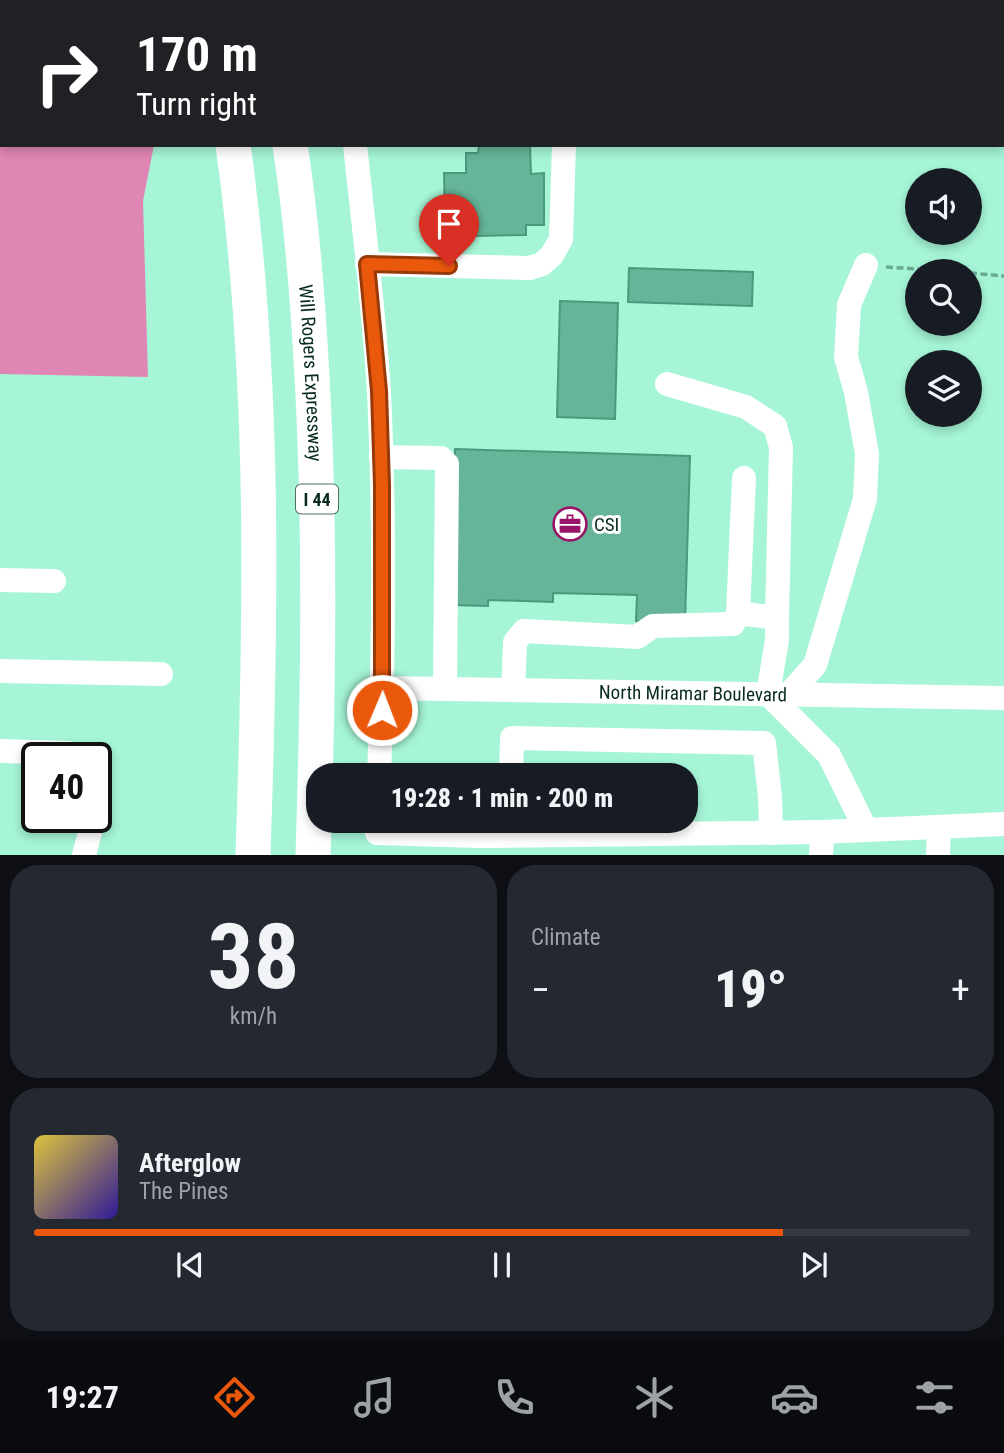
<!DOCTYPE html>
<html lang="en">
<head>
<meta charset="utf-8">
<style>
	:root { --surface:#171b24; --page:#242831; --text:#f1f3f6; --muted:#9ea1a6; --line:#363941; --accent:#ea580c }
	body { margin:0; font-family:"Roboto Condensed",sans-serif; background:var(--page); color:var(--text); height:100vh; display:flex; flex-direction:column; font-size:26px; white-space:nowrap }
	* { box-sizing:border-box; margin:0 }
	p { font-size:23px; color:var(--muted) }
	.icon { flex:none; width:38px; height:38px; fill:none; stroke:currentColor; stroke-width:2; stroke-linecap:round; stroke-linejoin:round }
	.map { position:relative; height:855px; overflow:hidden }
	.drawer { display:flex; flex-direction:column; gap:10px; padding:10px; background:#0d0f14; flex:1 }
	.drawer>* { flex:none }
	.top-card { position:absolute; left:0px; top:0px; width:1004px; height:147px; box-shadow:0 4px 10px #0003; background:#202124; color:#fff; overflow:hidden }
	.controls { position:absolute; left:905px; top:168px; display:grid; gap:14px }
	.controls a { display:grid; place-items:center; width:77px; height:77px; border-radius:50%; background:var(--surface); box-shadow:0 4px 10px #0003; font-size:35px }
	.speed { position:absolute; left:21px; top:742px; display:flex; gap:14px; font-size:35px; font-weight:700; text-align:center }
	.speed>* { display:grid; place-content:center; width:91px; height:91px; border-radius:50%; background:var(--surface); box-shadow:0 4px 10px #0003; line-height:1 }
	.speed .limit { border:4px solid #111; border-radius:10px; background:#fff; color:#111 }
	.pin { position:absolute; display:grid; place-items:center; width:60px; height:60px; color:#fff; margin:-72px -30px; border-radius:50% 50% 50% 0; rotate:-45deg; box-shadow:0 0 7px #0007 }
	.pin .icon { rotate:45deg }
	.me { position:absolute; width:77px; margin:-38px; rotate:1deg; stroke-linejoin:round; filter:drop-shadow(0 0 5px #0008) }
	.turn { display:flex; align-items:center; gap:24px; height:147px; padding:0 21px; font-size:32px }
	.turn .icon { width:91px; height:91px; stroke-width:2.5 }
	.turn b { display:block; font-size:49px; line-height:60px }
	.big { font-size:52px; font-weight:800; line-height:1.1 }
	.drawer .tile { flex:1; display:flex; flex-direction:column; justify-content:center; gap:10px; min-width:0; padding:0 24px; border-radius:28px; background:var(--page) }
	.drawer .dial { align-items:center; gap:0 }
	.dial b { font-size:91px; line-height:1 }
	.song { display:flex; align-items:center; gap:21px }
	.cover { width:84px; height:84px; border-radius:10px; background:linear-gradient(135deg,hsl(50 70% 55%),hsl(250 70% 35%)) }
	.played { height:7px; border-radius:4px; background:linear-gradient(90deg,var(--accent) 80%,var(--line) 80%) }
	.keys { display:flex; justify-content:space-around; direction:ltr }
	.heat { display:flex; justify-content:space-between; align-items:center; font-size:38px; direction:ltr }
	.drawer .tiles { flex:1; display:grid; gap:10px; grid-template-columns:1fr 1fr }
	.tile:last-child { grid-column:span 2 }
	.trip { position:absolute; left:306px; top:763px; width:392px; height:70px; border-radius:28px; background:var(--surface); box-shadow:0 4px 10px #0003; font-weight:800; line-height:70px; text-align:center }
	.tab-bar { display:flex; height:112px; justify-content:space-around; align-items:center; background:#090b0e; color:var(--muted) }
	.tab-bar .icon { width:49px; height:49px }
	.tab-bar .active { color:var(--accent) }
	.tab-bar b { font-size:32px; color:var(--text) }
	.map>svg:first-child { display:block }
	.forest { fill:#e086b5 }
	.building { fill:#66b598; stroke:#4a997d; stroke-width:2 }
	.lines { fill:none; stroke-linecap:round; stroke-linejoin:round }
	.path { stroke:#6bab93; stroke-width:3.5; stroke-dasharray:7 3.5; stroke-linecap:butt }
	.minor { stroke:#fff; stroke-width:24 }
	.highway { stroke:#fff; stroke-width:35 }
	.route-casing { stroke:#983908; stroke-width:18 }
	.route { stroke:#ea580c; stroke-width:12 }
	.labels { text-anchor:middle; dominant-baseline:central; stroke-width:6; stroke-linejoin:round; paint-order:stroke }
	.shield { fill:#fff; stroke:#526b63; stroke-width:2 }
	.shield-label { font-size:18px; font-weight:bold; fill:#082b20 }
	.street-label { font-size:19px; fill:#082b20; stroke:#fff }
	.poi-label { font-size:19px; fill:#082b20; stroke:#fff; text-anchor:start }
</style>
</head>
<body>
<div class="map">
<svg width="1004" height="855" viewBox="0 0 1004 855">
	<rect width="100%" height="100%" fill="#a5f5d6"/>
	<path class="forest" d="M0,0H146V2H2V145H154L143,201L148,377L0,374Z
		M823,0H1004V142H1003V2H823Z"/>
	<path class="building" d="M479,145H530L531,174L544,173V225H526V235L476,236V219L445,220L444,173H466V153H478Z
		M629,268L753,272L752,306L628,302Z
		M560,301L618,303L615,419L557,417Z
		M455,449L690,456L685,622L636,621L637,595L553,593V602L488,600V606L451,605Z"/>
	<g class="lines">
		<path class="path" d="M886,267L950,271
			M970,273L1004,276"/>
		<g class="minor">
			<path d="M334,0V2"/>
			<path d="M529,0L532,2"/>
			<path d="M355,145C364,228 374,311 379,393C385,520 384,648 379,775"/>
			<path d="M367,264L530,268L542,264L552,255L561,239L564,145"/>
			<path d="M667,384L746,407L775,426L781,447L777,618"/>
			<path d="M381,457L441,458L447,464L445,689"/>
			<path d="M0,580L54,581"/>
			<path d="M738,613L777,618V640L768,694L829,755L866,830"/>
			<path d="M0,671L161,674"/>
			<path id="s1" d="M383,688L1004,698"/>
			<path d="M513,690L515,642L524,631L637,637L653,626L733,624L738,613L744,478"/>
			<path d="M789,694L815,665L865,499L867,454L856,392L846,357L849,305L866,265"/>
			<path d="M0,751L68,753L79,758"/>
			<path d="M511,775L512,738L764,743L770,797L771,833"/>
			<path d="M96,789L100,798L96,811"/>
			<path d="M822,832L1004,824"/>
			<path d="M377,833L480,836L822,832L821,855"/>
			<path d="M84,855L94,817"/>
			<path d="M938,855L939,827"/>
		</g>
		<g class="highway">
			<path d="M211,0V2"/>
			<path d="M267,0L268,2"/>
			<path d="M233,145C266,380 261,618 253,855"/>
			<path id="s2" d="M290,145C302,222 308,300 312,377C321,537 318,695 313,855"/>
		</g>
	</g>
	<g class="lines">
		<defs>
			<path id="route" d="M382,710V486L379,391L367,264L449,266"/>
		</defs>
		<use href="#route" class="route-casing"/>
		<use href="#route" class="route"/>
	</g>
	<defs>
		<symbol id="office-ring" viewBox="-11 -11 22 22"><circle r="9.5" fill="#fff" stroke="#981469" stroke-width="1.5"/><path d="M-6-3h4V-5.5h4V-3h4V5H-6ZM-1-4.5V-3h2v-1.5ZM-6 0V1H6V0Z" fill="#981469"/></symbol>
	</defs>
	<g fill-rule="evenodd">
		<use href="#office-ring" x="551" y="505" width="38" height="38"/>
	</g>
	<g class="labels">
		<rect class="shield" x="296" y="484.5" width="42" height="29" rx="5"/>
		<g class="shield-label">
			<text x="317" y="499">I 44</text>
		</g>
		<g class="street-label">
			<text stroke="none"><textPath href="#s2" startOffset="229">Will Rogers Expressway</textPath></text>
			<text stroke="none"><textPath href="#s1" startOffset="310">North Miramar Boulevard</textPath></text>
		</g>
		<g class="poi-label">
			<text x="594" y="524">CSI</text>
		</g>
	</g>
</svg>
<div class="controls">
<a><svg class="icon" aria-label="sound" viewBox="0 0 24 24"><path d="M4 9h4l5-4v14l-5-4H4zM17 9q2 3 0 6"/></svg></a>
<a><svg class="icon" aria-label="search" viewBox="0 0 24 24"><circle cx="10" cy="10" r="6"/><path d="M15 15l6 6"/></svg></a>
<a><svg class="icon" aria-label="layers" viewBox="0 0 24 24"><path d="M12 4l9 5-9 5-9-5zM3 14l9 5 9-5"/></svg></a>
</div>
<div class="speed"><div class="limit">40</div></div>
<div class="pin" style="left:449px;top:266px;background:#d93025"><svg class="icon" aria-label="arrive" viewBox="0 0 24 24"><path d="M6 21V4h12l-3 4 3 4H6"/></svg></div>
<svg class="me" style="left:382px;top:710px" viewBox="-20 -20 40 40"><circle r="17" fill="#ea580c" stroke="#fff" stroke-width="3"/><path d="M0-11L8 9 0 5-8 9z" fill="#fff"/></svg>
<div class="trip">19:28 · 1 min · 200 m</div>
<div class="top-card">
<div class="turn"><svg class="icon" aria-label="right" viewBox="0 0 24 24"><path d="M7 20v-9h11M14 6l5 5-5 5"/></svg><div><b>170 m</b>Turn right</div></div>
</div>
</div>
<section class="drawer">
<div class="tiles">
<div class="tile dial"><b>38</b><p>km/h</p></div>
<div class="tile"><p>Climate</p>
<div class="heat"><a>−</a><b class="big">19°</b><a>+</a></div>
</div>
<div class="tile">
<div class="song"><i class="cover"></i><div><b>Afterglow</b><p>The Pines</p></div></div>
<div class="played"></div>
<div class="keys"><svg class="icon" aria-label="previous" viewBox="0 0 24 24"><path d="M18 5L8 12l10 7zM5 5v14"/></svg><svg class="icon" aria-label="pause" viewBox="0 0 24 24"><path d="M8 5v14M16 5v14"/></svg><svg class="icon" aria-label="next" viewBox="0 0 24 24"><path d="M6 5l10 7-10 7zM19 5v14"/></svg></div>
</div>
</div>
</section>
<nav class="tab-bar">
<b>19:27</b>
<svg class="icon active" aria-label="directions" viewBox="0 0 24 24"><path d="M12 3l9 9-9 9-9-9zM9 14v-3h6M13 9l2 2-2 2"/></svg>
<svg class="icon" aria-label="music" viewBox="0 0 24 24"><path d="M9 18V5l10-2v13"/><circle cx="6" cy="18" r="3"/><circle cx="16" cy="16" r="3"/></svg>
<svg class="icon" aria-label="phone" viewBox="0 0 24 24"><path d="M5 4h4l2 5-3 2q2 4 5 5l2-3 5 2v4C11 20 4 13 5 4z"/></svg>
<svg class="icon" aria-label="climate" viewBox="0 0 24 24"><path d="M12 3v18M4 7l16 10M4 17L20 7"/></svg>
<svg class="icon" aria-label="car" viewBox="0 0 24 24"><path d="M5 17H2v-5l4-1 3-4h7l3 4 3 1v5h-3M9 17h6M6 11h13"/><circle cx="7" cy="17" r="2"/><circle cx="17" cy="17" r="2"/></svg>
<svg class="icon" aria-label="filters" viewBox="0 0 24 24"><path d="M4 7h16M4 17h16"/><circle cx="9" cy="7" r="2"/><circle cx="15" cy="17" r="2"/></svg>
</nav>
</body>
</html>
